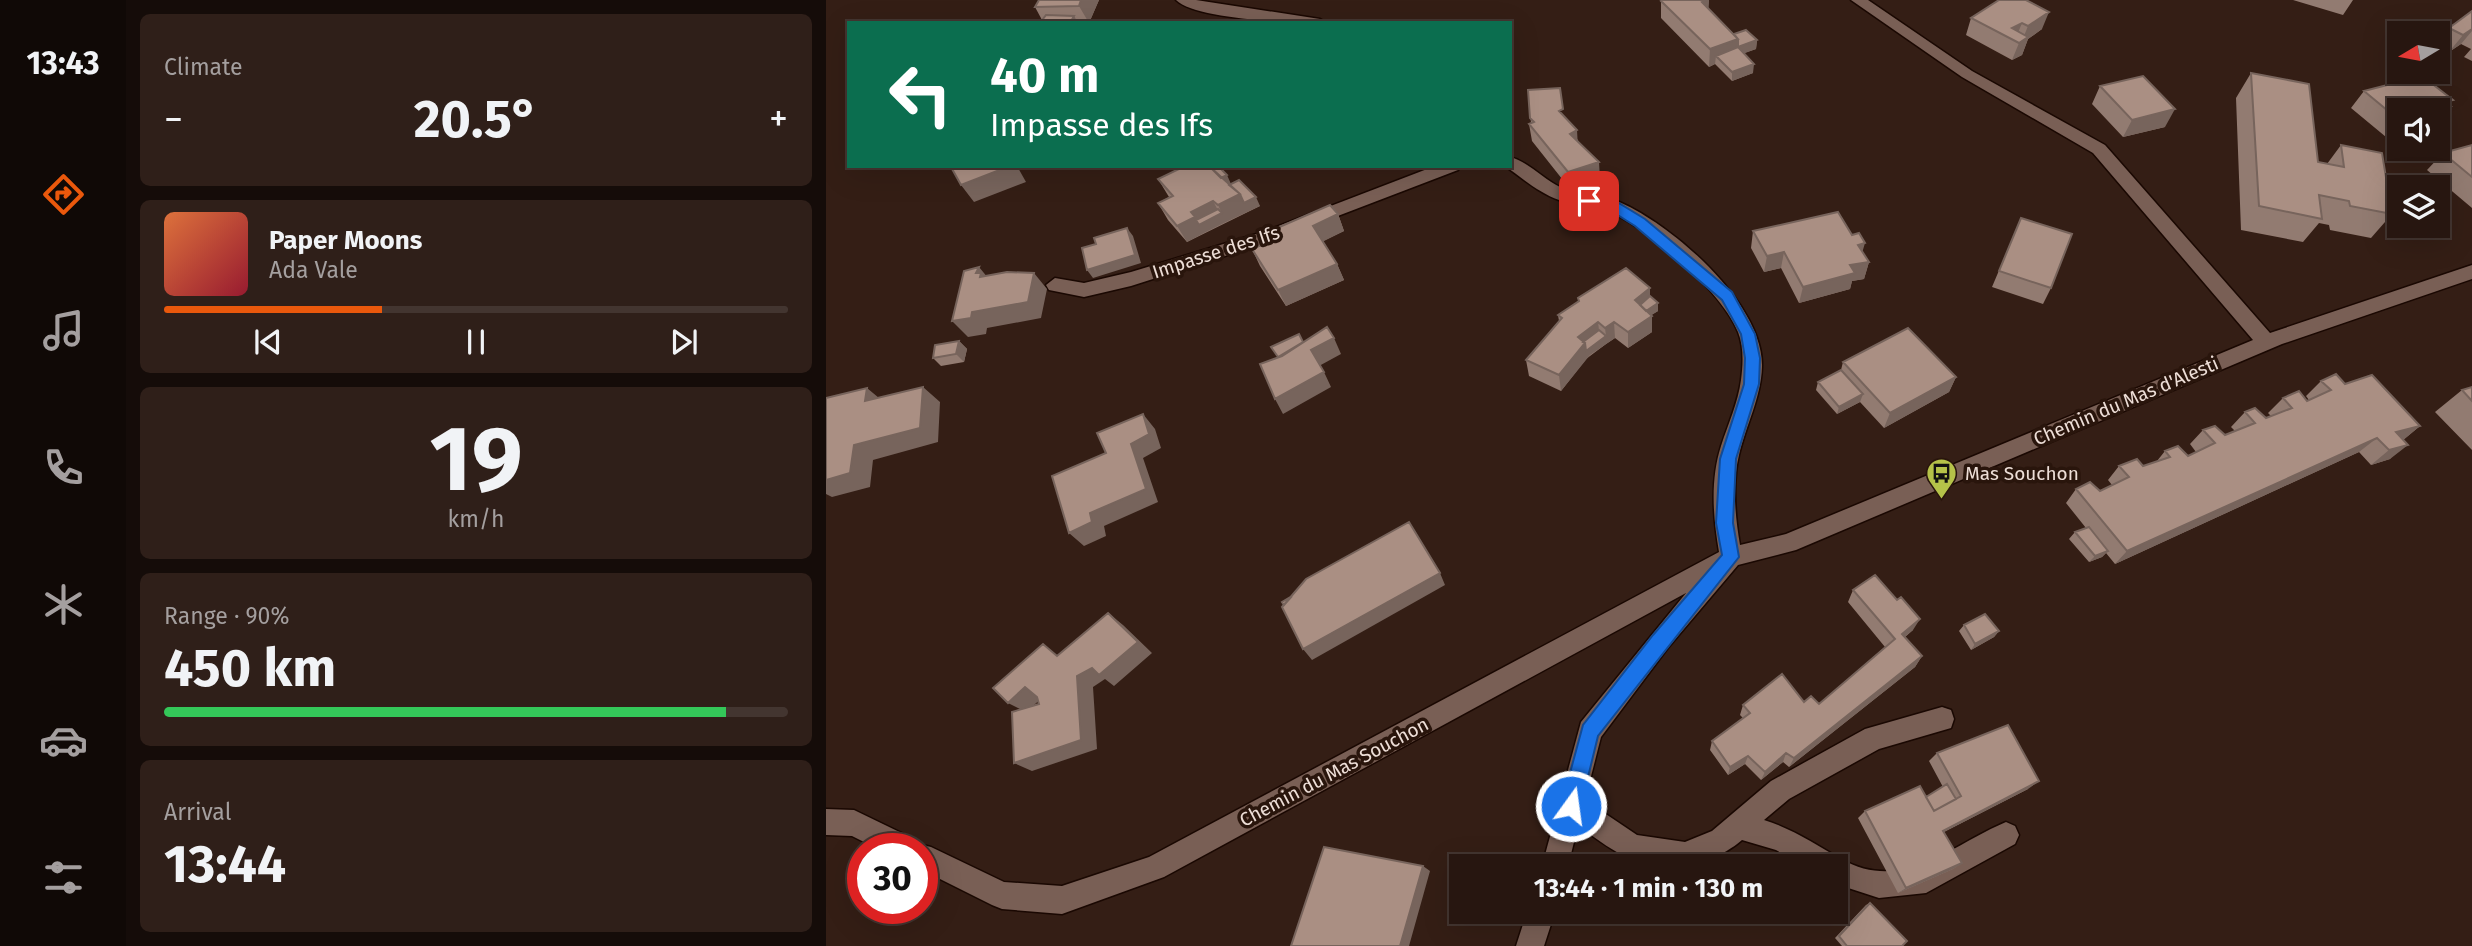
<!DOCTYPE html>
<html lang="en">
<head>
<meta charset="utf-8">
<style>
	:root { --surface:#271610; --page:#2f1f19; --text:#f1f3f6; --muted:#a49f9f; --line:#433530; --accent:#ea580c }
	body { margin:0; font-family:"Fira Sans",sans-serif; background:var(--page); color:var(--text); height:100vh; display:flex; flex-direction:column; font-size:26px; white-space:nowrap }
	* { box-sizing:border-box; margin:0 }
	p { font-size:23px; color:var(--muted) }
	.icon { flex:none; width:38px; height:38px; fill:none; stroke:currentColor; stroke-width:2; stroke-linecap:round; stroke-linejoin:round }
	.map { position:relative; flex:1; overflow:hidden }
	.details { display:flex; flex-direction:column; gap:14px; padding:14px; background:#150c09; width:700px }
	.details>* { flex:none }
	.guide { position:absolute; left:21px; top:21px; width:665px; height:147px; border-radius:0px; box-shadow:0 7px 28px #0002,0 0 0 2px var(--line); background:#0b6e4f; color:#fff; overflow:hidden }
	.needle { width:46px; rotate:260deg }
	.buttons { position:absolute; left:1561px; top:21px; display:grid; gap:14px }
	.buttons a { display:grid; place-items:center; width:63px; height:63px; border-radius:0px; background:var(--surface); box-shadow:0 7px 28px #0002,0 0 0 2px var(--line); font-size:35px }
	.speed { position:absolute; left:21px; top:833px; display:flex; gap:14px; font-size:35px; font-weight:700; text-align:center }
	.speed>* { display:grid; place-content:center; width:91px; height:91px; border-radius:50%; background:var(--surface); box-shadow:0 7px 28px #0002,0 0 0 2px var(--line); line-height:1 }
	.speed .limit { border:10px solid #d22; background:#fff; color:#111 }
	.pin { position:absolute; display:grid; place-items:center; width:60px; height:60px; color:#fff; margin:-30px; border-radius:14px; box-shadow:0 4px 10px #0006 }
	.me { position:absolute; width:77px; margin:-38px; rotate:14deg; stroke-linejoin:round; filter:drop-shadow(0 0 5px #0008) }
	.turn { display:flex; align-items:center; gap:24px; height:147px; padding:0 28px; font-size:32px }
	.turn .icon { width:91px; height:91px; stroke-width:2.5 }
	.turn b { display:block; font-size:49px; line-height:60px }
	.big { font-size:52px; font-weight:700; line-height:1.1 }
	.details .card { flex:1; display:flex; flex-direction:column; justify-content:center; gap:10px; min-width:0; padding:0 24px; border-radius:10px; background:var(--page) }
	.details .dial { align-items:center; gap:0 }
	.dial b { font-size:91px; line-height:1 }
	.song { display:flex; align-items:center; gap:21px }
	.cover { width:84px; height:84px; border-radius:10px; background:linear-gradient(135deg,hsl(20 70% 55%),hsl(350 70% 35%)) }
	.played { height:7px; border-radius:4px; background:linear-gradient(90deg,var(--accent) 35%,var(--line) 35%) }
	.keys { display:flex; justify-content:space-around; direction:ltr }
	.heat { display:flex; justify-content:space-between; align-items:center; font-size:38px; direction:ltr }
	.charge { height:10px; border-radius:5px; background:linear-gradient(90deg,#34c759 90%,var(--line) 0) }
	.trip { position:absolute; left:623px; top:854px; width:399px; height:70px; border-radius:0px; background:var(--surface); box-shadow:0 7px 28px #0002,0 0 0 2px var(--line); font-weight:700; line-height:70px; text-align:center }
	main { display:flex; flex:1; min-height:0 }
	.tabs { display:flex; flex-direction:column; width:126px; justify-content:space-around; align-items:center; background:#100906; color:var(--muted) }
	.tabs .icon { width:49px; height:49px }
	.tabs .on { color:var(--accent) }
	.tabs b { font-size:32px; color:var(--text) }
	.map>svg:first-child { display:block }
	.lines { fill:none; stroke-linecap:round; stroke-linejoin:round }
	.minor-casing { stroke:#1a0802; stroke-width:3 }
	.minor { fill:#795f55; fill-rule:evenodd }
	.wall { fill:#927b71 }
	.shaded-wall { fill:#77645c }
	.building { fill:#aa8f83; stroke:#77645c; stroke-width:2 }
	.route { fill:#1a73e8; stroke:#114b97; stroke-width:2 }
	.labels { text-anchor:middle; dominant-baseline:central; stroke-width:7; stroke-linejoin:round; paint-order:stroke }
	.street-label { font-size:19px; fill:#edded7; stroke:#29150c }
	.poi-label { font-size:19px; fill:#edded7; stroke:#29150c; text-anchor:start }
</style>
</head>
<body>
<main>
<nav class="tabs">
<b>13:43</b>
<svg class="icon on" aria-label="directions" viewBox="0 0 24 24"><path d="M12 3l9 9-9 9-9-9zM9 14v-3h6M13 9l2 2-2 2"/></svg>
<svg class="icon" aria-label="music" viewBox="0 0 24 24"><path d="M9 18V5l10-2v13"/><circle cx="6" cy="18" r="3"/><circle cx="16" cy="16" r="3"/></svg>
<svg class="icon" aria-label="phone" viewBox="0 0 24 24"><path d="M5 4h4l2 5-3 2q2 4 5 5l2-3 5 2v4C11 20 4 13 5 4z"/></svg>
<svg class="icon" aria-label="climate" viewBox="0 0 24 24"><path d="M12 3v18M4 7l16 10M4 17L20 7"/></svg>
<svg class="icon" aria-label="car" viewBox="0 0 24 24"><path d="M5 17H2v-5l4-1 3-4h7l3 4 3 1v5h-3M9 17h6M6 11h13"/><circle cx="7" cy="17" r="2"/><circle cx="17" cy="17" r="2"/></svg>
<svg class="icon" aria-label="filters" viewBox="0 0 24 24"><path d="M4 7h16M4 17h16"/><circle cx="9" cy="7" r="2"/><circle cx="15" cy="17" r="2"/></svg>
</nav>
<section class="details">
<div class="card"><p>Climate</p>
<div class="heat"><a>−</a><b class="big">20.5°</b><a>+</a></div>
</div>
<div class="card">
<div class="song"><i class="cover"></i><div><b>Paper Moons</b><p>Ada Vale</p></div></div>
<div class="played"></div>
<div class="keys"><svg class="icon" aria-label="previous" viewBox="0 0 24 24"><path d="M18 5L8 12l10 7zM5 5v14"/></svg><svg class="icon" aria-label="pause" viewBox="0 0 24 24"><path d="M8 5v14M16 5v14"/></svg><svg class="icon" aria-label="next" viewBox="0 0 24 24"><path d="M6 5l10 7-10 7zM19 5v14"/></svg></div>
</div>
<div class="card dial"><b>19</b><p>km/h</p></div>
<div class="card"><p>Range · 90%</p><b class="big">450 km</b><div class="charge"></div></div>
<div class="card"><p>Arrival</p><b class="big">13:44</b></div>
</section>
<div class="map">
<svg width="1646" height="946" viewBox="0 0 1646 946">
	<rect width="100%" height="100%" fill="#341e15"/>
	<g class="lines">
		<defs>
			<path id="minor" d="M350,0H370L494,19L501,23C470,23 370,20 350,0Z
				M1025,0H1042L1146,71L1279,145L1444,333L1646,265V279L1456,344L970,550L912,565L841,649L775,737L759,800L811,835L859,842L886,831L945,781L1039,729L1116,707L1125,710L1128,719L1125,728L1053,749L963,799L938,820C967,829 990,845 1015,859C1077,894 1125,845 1180,822L1189,826L1193,835L1189,844L1100,893L1053,898L1010,884V866H978L950,850L916,840C886,866 835,876 798,856C782,848 767,836 752,826L742,866H716L755,722L860,593L338,877L236,914L176,909L166,905L96,870V849H52L26,836L0,835V809L28,810L90,840L92,844L105,847L178,882L236,886L323,857L893,552C887,517 884,480 895,446C902,424 912,403 915,380C917,365 918,347 912,332C894,289 823,229 780,210C766,204 748,205 733,200C713,193 696,178 679,166H684V157C703,162 717,179 734,187C752,195 773,193 791,201C846,224 938,304 936,367C935,398 920,425 913,455C906,484 909,515 914,545L960,534L1427,340L1267,153L1136,77Z
				M609,166H634L632,170L449,240L305,286L258,297L223,290L220,285L229,278L258,283L305,272L437,232Z
				M701,912H729L718,946H690Z"/>
		</defs>
		<use href="#minor" class="minor-casing"/>
		<use href="#minor" class="minor"/>
	</g>
	<path class="wall" d="M273,0L263,23H214L216,20L209,7Z
		M837,0H883L882,8L908,34L931,40L930,49L918,53L927,73L906,81L889,64L883,67L835,18V1Z
		M1173,0L1216,29L1202,39L1196,55L1186,60L1140,35L1145,18Z
		M1467,0H1527L1517,15Z
		M1646,11V61L1638,57L1645,49L1635,44L1623,52L1612,47V41L1623,28Z
		M1425,73L1492,162L1501,164L1515,145L1566,214L1545,238L1504,230L1503,225L1493,223L1477,242L1415,230L1410,98Z
		M1274,86L1339,127L1297,137L1266,104Z
		M702,90L738,116L774,179L744,189L706,141L703,124L705,123Z
		M1538,91L1624,103L1620,115L1612,117L1573,110V134L1560,137L1525,108Z
		M1646,145V208L1601,170L1617,153Z
		M332,179L405,184L434,206L361,242L342,220L332,203L343,197Z
		M512,214L518,231L497,241L511,264L518,280L460,306L434,266L426,249L455,236L451,228Z
		M927,231L1036,252L1043,262L1038,279L1026,281L1024,289L973,303L955,268L938,272L925,248Z
		M1188,235L1225,288L1217,304L1166,287Z
		M824,288V296L832,303V311L825,315L826,332L802,348L789,338L780,344L760,359L735,391L703,376L700,360L733,321L732,315L752,302V298Z
		M133,341L141,349L138,362L115,366L107,358Z
		M1017,362L1130,377L1123,392L1058,428L1034,402L1011,414L990,390L992,382L1015,370Z
		M1495,381L1519,384L1594,426L1577,440L1564,459L1545,465L1533,452L1289,564L1280,553L1276,557L1263,562L1243,539L1249,532L1260,528L1240,503L1250,489L1274,491L1286,485L1282,480L1293,466H1317L1331,461L1339,451L1362,456L1370,452L1364,444L1377,430L1399,435L1409,431L1405,427L1419,412L1440,418L1445,416L1442,413L1457,398L1481,401L1483,400L1480,396Z
		M1646,387V450L1609,412L1636,390Z
		M1027,590L1087,630L1079,637L1096,656L1089,667L963,767L957,762L935,780L919,764L902,775L884,750L886,741L917,718L914,715L917,705L978,702L993,704L1059,647L1022,602Z
		M1138,625L1173,631L1168,637L1145,650L1133,631Z
		M1111,753L1202,789L1118,832L1136,863L1127,869L1072,893L1032,818L1039,811L1100,797L1117,787L1103,761Z
		M1044,903L1076,946H1016L1009,938L1040,905Z"/>
	<path class="shaded-wall" d="M255,0H273L263,23L253,6Z
		M881,0H883L882,17L876,2Z
		M1223,12L1216,29L1202,39L1196,55L1186,60L1193,43L1196,41L1202,26Z
		M248,16L252,23H244Z
		M1196,23L1189,40L1186,28Z
		M1646,29V31L1635,44L1623,52L1637,35Z
		M912,39L911,56H890L889,64L883,67L884,49Z
		M931,40L930,49L911,56L912,47Z
		M928,64L927,73L906,81V72Z
		M1627,100L1620,108L1627,106L1620,115L1612,117V110L1605,105Z
		M1349,109L1339,127L1297,137L1306,120Z
		M1573,121V134L1560,137Z
		M751,130L752,148L744,134Z
		M773,162L774,179L744,189L742,172Z
		M184,166H191L200,182L148,202L135,185Z
		M401,175L405,184L395,189L391,180Z
		M414,194L430,197L434,206L400,222L392,205Z
		M387,201L394,214L396,213L400,222L378,233L375,228L378,233L361,242L351,226L365,212Z
		M512,214L518,231L494,243L487,226Z
		M301,228L307,236L315,263L267,278L261,270Z
		M1039,243L1034,260L1032,245Z
		M958,252L955,268L938,272L941,256Z
		M1043,262L1038,279L1026,281L1024,289L973,303L977,287L1024,265Z
		M511,264L518,280L460,306L452,290Z
		M153,267L167,284L166,286L150,273Z
		M208,273L221,289L215,318L161,328L160,334L142,337L126,321L146,312Z
		M824,288V305L814,312L809,300Z
		M832,303V311L815,322V314Z
		M826,316V332L802,348V332Z
		M772,322L774,338L763,347L780,336L779,328L788,322L789,338L764,355L735,391L733,375L752,337Z
		M508,338L515,354L493,366L485,350Z
		M133,341L141,349L138,362L130,354Z
		M498,372L505,387L457,414L449,399Z
		M1130,377L1123,392L1058,428L1064,413Z
		M97,387L114,402L112,442L47,460L44,487L6,497L0,494V480L28,445Z
		M41,388L59,403L39,401Z
		M1037,394L1034,402L1011,414L1013,407Z
		M317,414L329,429L335,448L317,458L332,502L278,526L280,536L258,546L243,533L264,513L305,444Z
		M1594,426L1576,441L1570,432Z
		M1551,438L1533,452L1289,564L1301,551Z
		M1582,445L1564,459L1545,465L1563,450Z
		M1282,551L1276,557L1263,562L1269,556Z
		M614,573L619,585L486,660L477,649Z
		M282,613L297,625L326,653L288,686L279,679L267,687L271,749L206,771L188,763L251,676Z
		M1094,619L1087,630L1069,645L1076,634Z
		M1173,631L1168,637L1145,650L1149,644Z
		M1096,656L1089,667L963,767L968,758Z
		M199,687L217,697L200,712L182,703Z
		M960,753L957,762L935,780L939,772Z
		M922,756L919,764L902,775L904,767Z
		M1213,781L1202,789L1108,837L1117,831Z
		M1136,863L1127,869L1072,893L1080,888Z
		M597,866L604,871L583,946H574Z"/>
	<path class="building" d="M213,0H255L253,6L209,7Z
		M837,0H881L876,2L912,39L884,49L835,1Z
		M1173,0H1200L1223,12L1202,26L1196,23L1186,28L1202,37L1193,43L1145,18Z
		M1646,11V29L1637,35L1623,28Z
		M220,15L248,16L244,23H214Z
		M920,30L931,40L912,47V39L908,34Z
		M912,47L928,64L906,72L890,56Z
		M1425,73L1483,84L1492,162L1518,167L1515,145L1556,153L1566,214L1524,206L1523,201L1493,195L1496,219L1433,206Z
		M1317,76L1349,109L1306,120L1274,86Z
		M1596,76L1627,100L1605,105L1611,110H1573V120L1538,91Z
		M734,88L737,109L733,111L751,130L744,134L773,162L742,172L703,124L708,122L704,118L702,90Z
		M1646,145V177L1617,153Z
		M128,166H184L135,185L125,167Z
		M359,166H383L414,194L392,205L387,201L365,212L369,217L351,226L332,203L347,196L332,179Z
		M383,166H392L401,175L395,178Z
		M413,180L430,197L418,203L414,194L403,185Z
		M504,205L512,214L487,226L511,264L452,290L426,249L456,236L451,228Z
		M392,209L396,213L373,225L370,220Z
		M1012,212L1026,235L1033,233L1039,243L1032,245L1043,262L1024,265L1029,273L977,287L958,252L941,256L927,231Z
		M1195,218L1246,234L1225,288L1173,271Z
		M301,228L309,255L261,270L256,248L270,244L268,238Z
		M153,267L150,273H155L154,277L181,272L208,273L202,302L146,312L145,318L126,321L138,271Z
		M800,268L824,288L809,300L826,316L802,332L788,322L779,328L772,322L752,337L759,343L733,375L700,360L736,318L732,315L753,301L752,298Z
		M824,296L832,303L820,311L814,305Z
		M501,327L508,338L485,350L498,372L449,399L434,364L456,356Z
		M1082,328L1130,377L1064,413L1017,362Z
		M773,330L780,336L760,351L759,343L757,342Z
		M473,334L477,342L452,357L445,347Z
		M133,341L130,354L107,358L109,345Z
		M1015,370L1037,394L1013,407L992,382Z
		M1510,374L1519,384L1546,375L1594,426L1570,432L1582,445L1563,450L1551,438L1301,551L1250,489L1264,482L1274,491L1303,477L1293,466L1311,459L1317,466L1344,457L1339,451L1352,446L1362,456L1389,443L1377,430L1389,426L1399,435L1429,423L1419,412L1429,408L1440,418L1466,408L1457,398L1473,391L1481,401L1505,390L1495,381Z
		M97,387L94,428L28,445L24,473L0,480V398L41,388L39,401Z
		M1646,387V401L1636,390Z
		M317,414L323,434L305,444L320,489L264,513L266,522L243,533L226,476L280,453L271,433Z
		M583,522L614,573L477,649L456,607L480,579Z
		M1263,527L1282,551L1269,556L1249,532Z
		M1049,575L1071,600L1075,597L1094,619L1076,634L1096,656L968,758L960,753L939,772L922,756L904,767L886,741L924,713L917,705L956,674L978,702L985,696L993,704L1069,639L1027,590Z
		M466,596L458,605L456,602Z
		M282,613L312,642L273,675L266,668L251,676L255,740L188,763L186,712L213,704L211,697L199,687L182,703L167,688L217,644L231,656Z
		M1159,614L1173,631L1149,644L1138,625Z
		M1182,725L1213,781L1117,831L1136,863L1080,888L1039,811L1094,786L1108,811L1135,796L1111,753Z
		M1121,784L1130,799L1108,811L1100,797Z
		M498,847L597,866L574,946H465Z
		M1044,903L1081,941L1076,946H1021L1013,936Z"/>
	<path class="route" d="M763,196L791,202L819,219L906,292L929,334L934,358L933,384L910,459L907,523L913,557L772,736L755,806L752,813L745,816L738,813L735,806L757,725L827,635L896,555L890,523L894,459L918,384L919,358L915,334L896,300L809,226L782,209L758,204L756,201Z"/>
	<defs>
		<symbol id="bus-pin" viewBox="-11 -11 22 30"><path d="M0 17L-7.5 6A9.5 9.5 0 1 1 7.5 6Z" fill="#b5c249" stroke="#29150c"/><path d="M-5-6H5V4H4V6H2V4H-2V6H-4V4H-5ZM-3.5-4V0h7V-4ZM-3.5 1.2v1.5H-2V1.2ZM2 1.2v1.5H3.5V1.2Z" fill="#111"/></symbol>
	</defs>
	<g fill-rule="evenodd">
		<use href="#bus-pin" x="1098" y="456" width="35" height="47"/>
	</g>
	<g class="labels">
		<g class="street-label">
			<text transform="translate(390 252) rotate(-18)">Impasse des Ifs</text>
			<text transform="translate(1300 401) rotate(-23)">Chemin du Mas d'Alesti</text>
			<text transform="translate(508 772) rotate(-28)">Chemin du Mas Souchon</text>
		</g>
		<g class="poi-label">
			<text x="1139" y="473">Mas Souchon</text>
		</g>
	</g>
</svg>
<div class="buttons">
<a><svg class="needle" viewBox="-14 -14 28 28"><path d="M0-13l5 13h-10z" fill="#e53935"/><path d="M0 13l5-13h-10z" fill="#a49f9f"/></svg></a>
<a><svg class="icon" aria-label="sound" viewBox="0 0 24 24"><path d="M4 9h4l5-4v14l-5-4H4zM17 9q2 3 0 6"/></svg></a>
<a><svg class="icon" aria-label="layers" viewBox="0 0 24 24"><path d="M12 4l9 5-9 5-9-5zM3 14l9 5 9-5"/></svg></a>
</div>
<div class="speed"><div class="limit">30</div></div>
<div class="pin" style="left:763px;top:201px;background:#d93025"><svg class="icon" aria-label="arrive" viewBox="0 0 24 24"><path d="M6 21V4h12l-3 4 3 4H6"/></svg></div>
<svg class="me" style="left:745px;top:806px" viewBox="-20 -20 40 40"><circle r="17" fill="#1a73e8" stroke="#fff" stroke-width="3"/><path d="M0-11L8 9 0 5-8 9z" fill="#fff"/></svg>
<div class="trip">13:44 · 1 min · 130 m</div>
<div class="guide">
<div class="turn"><svg class="icon" aria-label="left" viewBox="0 0 24 24"><path d="M17 20v-9H6M10 6l-5 5 5 5"/></svg><div><b>40 m</b>Impasse des Ifs</div></div>
</div>
</div>
</main>
</body>
</html>
